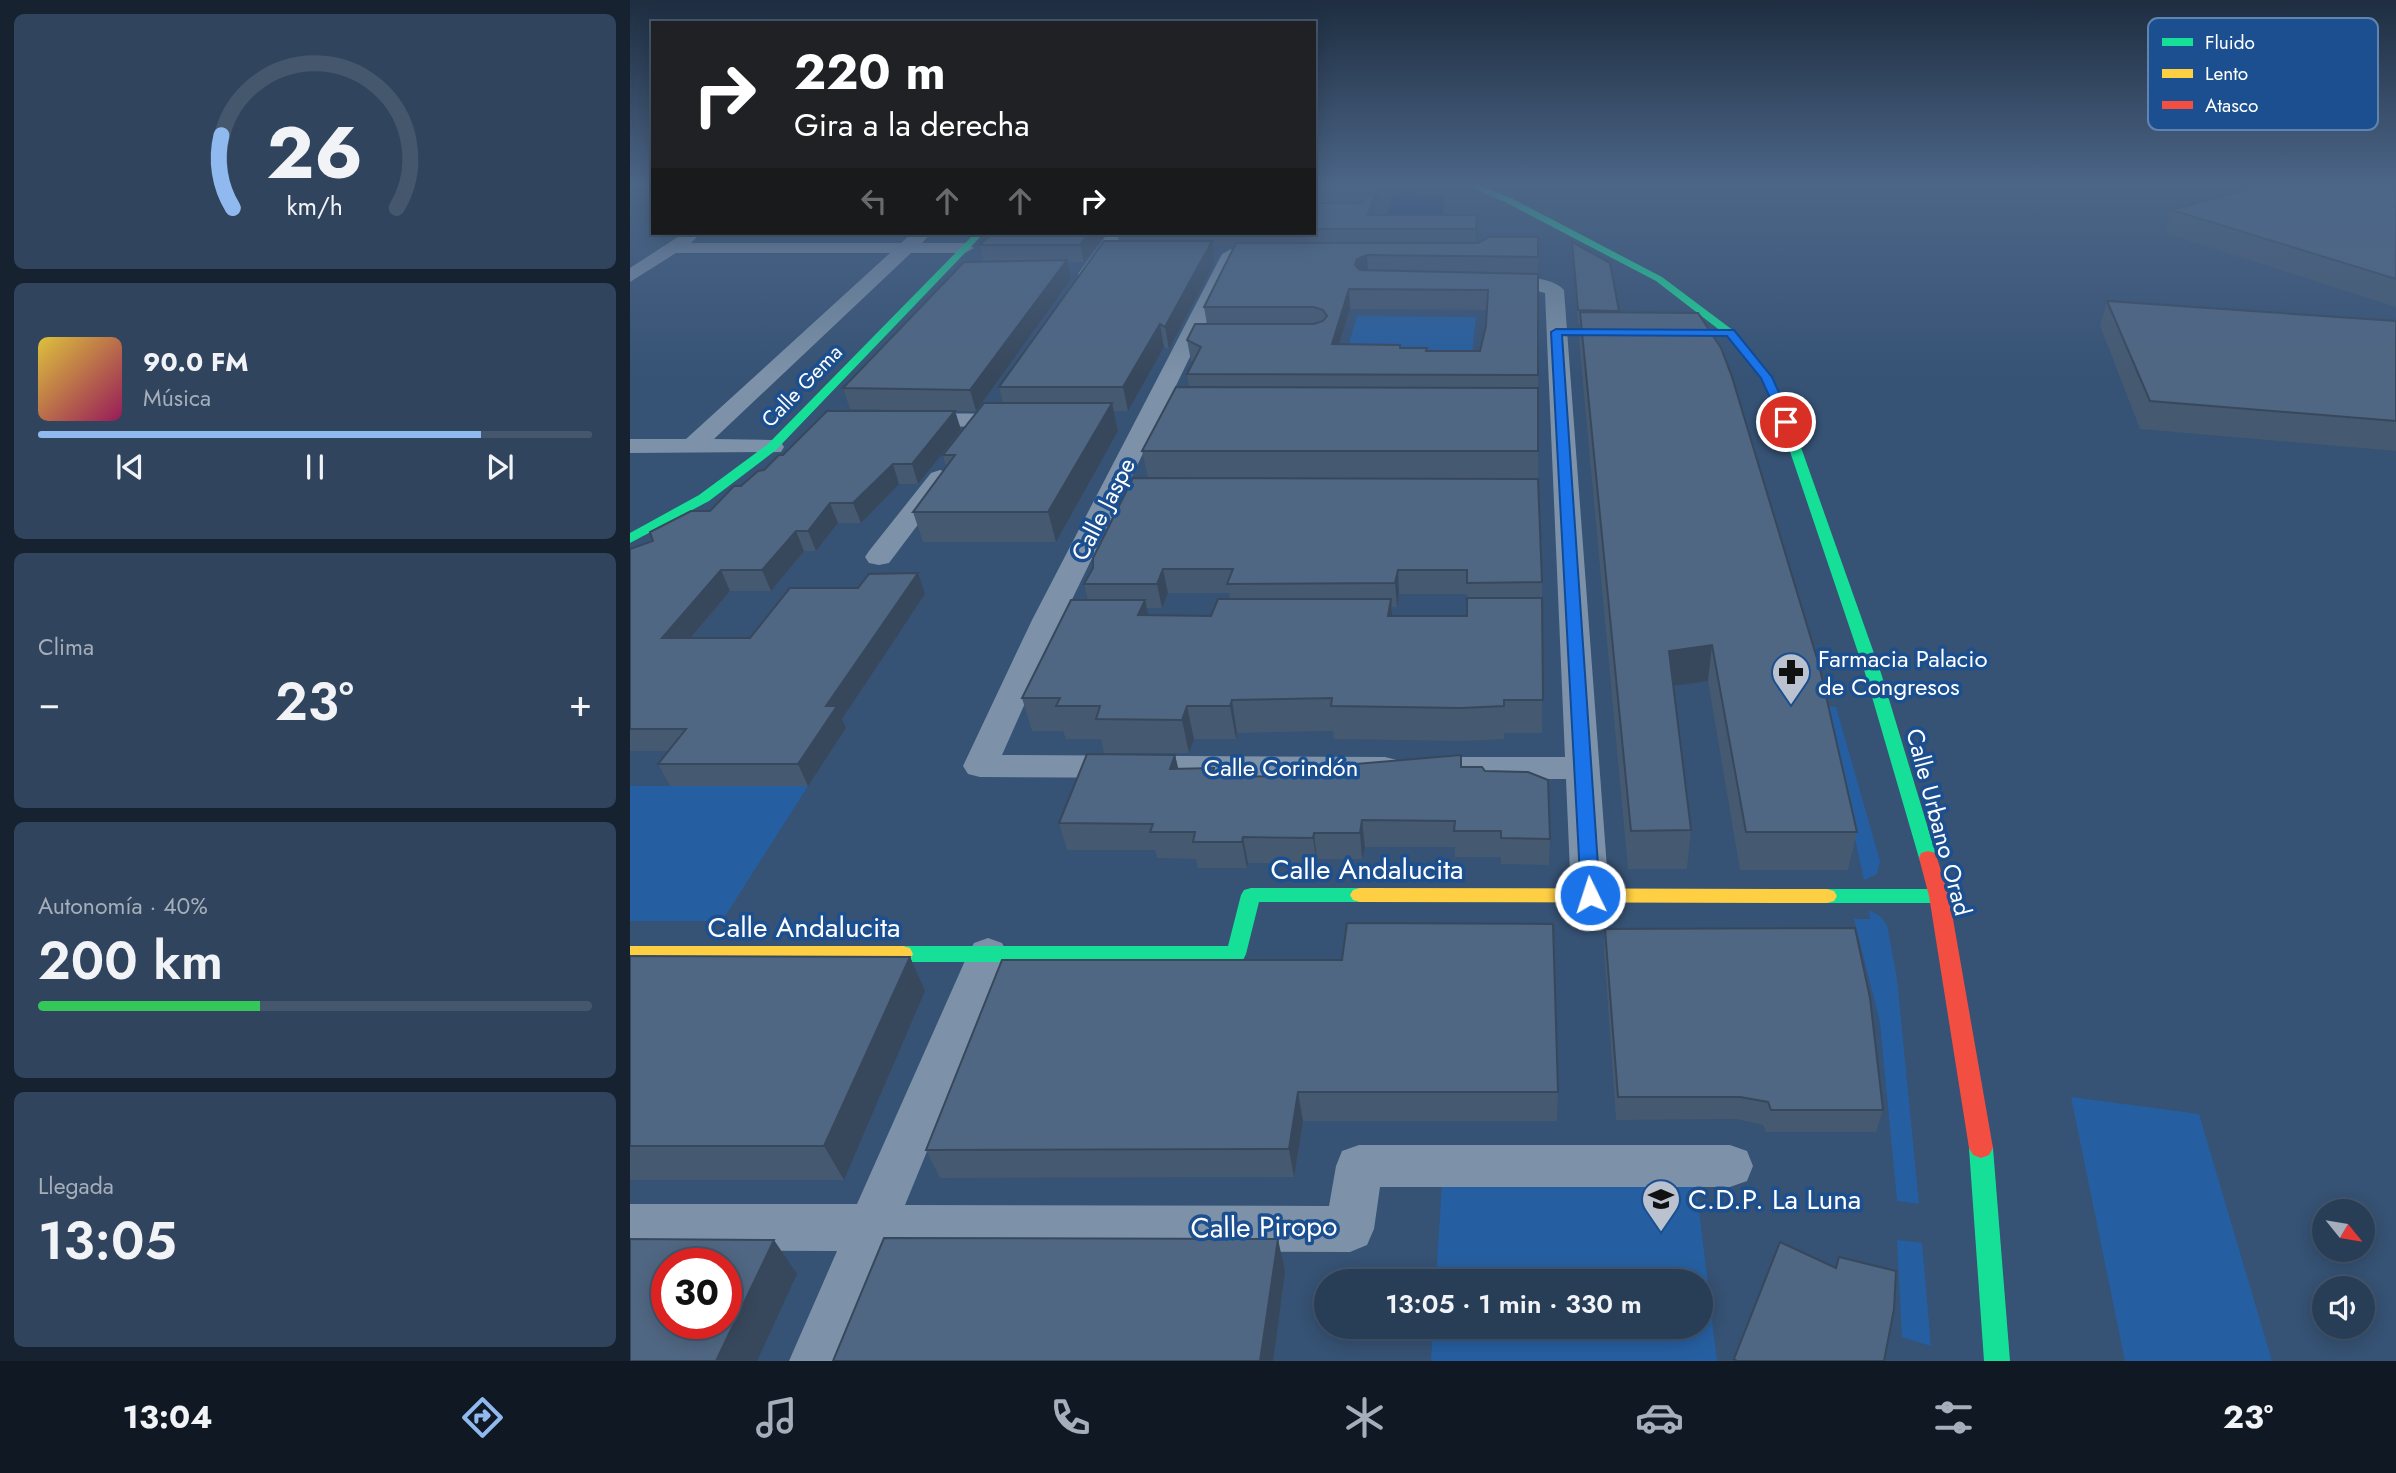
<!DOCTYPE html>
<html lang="es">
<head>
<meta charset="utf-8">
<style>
	:root { --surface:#283e57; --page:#30455d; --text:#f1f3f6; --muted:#a5aeba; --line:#44576d; --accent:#90b9f0 }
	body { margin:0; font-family:Jost,sans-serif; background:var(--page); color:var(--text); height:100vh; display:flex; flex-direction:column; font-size:26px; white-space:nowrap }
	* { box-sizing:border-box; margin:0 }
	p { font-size:23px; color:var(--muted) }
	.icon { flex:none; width:38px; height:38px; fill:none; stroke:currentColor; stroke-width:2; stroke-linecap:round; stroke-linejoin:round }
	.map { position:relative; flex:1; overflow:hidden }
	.sheet { display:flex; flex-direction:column; gap:14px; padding:14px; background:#162230; width:630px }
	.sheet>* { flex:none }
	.banner { position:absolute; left:21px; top:21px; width:665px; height:214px; border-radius:0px; box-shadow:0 4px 18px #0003,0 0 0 2px var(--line); background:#202124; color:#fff; overflow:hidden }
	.needle { width:46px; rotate:120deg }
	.controls { position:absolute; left:1682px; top:1199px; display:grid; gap:14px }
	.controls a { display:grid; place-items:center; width:63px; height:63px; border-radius:50%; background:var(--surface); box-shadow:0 4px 18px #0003,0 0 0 2px var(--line); font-size:35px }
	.speed { position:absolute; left:21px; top:1248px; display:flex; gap:14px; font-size:35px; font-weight:700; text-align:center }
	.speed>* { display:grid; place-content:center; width:91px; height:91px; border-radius:50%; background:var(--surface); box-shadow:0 4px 18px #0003,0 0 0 2px var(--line); line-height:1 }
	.speed .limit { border:10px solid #d22; background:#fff; color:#111 }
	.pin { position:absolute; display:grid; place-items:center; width:60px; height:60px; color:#fff; margin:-30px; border:4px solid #fff; border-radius:50%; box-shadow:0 2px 7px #0007 }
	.me { position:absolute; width:77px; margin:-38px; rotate:356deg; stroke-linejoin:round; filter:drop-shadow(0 0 5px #0008) }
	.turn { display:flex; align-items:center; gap:24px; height:147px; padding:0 28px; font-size:32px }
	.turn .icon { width:91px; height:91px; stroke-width:2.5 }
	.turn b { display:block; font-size:49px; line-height:60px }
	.lanes { display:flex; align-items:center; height:66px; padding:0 28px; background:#0003; justify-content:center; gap:35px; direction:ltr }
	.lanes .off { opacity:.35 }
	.big { font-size:52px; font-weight:600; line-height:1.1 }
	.sheet .widget { flex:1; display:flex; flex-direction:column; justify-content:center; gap:10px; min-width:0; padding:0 24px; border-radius:10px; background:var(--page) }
	.sheet .dial { align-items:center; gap:0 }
	.dial svg { height:182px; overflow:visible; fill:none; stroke:var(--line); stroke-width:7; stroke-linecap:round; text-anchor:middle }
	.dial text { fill:var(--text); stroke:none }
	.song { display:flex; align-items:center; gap:21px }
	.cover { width:84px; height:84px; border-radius:10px; background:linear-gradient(135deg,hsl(50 70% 55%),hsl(330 70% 35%)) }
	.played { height:7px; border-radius:4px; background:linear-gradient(90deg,var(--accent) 80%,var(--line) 80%) }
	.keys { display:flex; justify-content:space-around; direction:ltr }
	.heat { display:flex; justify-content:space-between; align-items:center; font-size:38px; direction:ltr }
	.charge { height:10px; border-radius:5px; background:linear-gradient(90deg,#34c759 40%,var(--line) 0) }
	.trip { position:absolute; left:684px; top:1269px; width:399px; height:70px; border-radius:35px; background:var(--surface); box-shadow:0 4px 18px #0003,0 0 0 2px var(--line); font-weight:600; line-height:70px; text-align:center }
	.dock { display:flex; height:112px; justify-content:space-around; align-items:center; background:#101923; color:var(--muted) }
	.dock .icon { width:49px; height:49px }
	.dock .current { color:var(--accent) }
	.dock b { font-size:32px; color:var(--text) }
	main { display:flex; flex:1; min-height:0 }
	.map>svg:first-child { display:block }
	.green { fill:#265fa1 }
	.water { fill:#153c6e }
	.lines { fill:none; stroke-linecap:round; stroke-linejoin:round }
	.canal { fill:#153c6e; fill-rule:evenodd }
	.street { fill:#7d92a8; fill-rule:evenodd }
	.fast { fill:#16e098; fill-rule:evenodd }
	.slow { fill:#ffcf43; fill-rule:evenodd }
	.jam { fill:#f24e42; fill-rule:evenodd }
	.wall { fill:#455971; fill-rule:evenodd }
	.shaded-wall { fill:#38485c }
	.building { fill:#506783; stroke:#38485c; stroke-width:2; fill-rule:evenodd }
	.route { fill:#1a73e8; stroke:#114b97; stroke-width:2 }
	.labels { text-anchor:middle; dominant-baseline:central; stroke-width:7; stroke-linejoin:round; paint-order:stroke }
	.far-street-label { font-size:21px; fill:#fff; stroke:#1b4f8f }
	.street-label { font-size:24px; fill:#fff; stroke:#1b4f8f }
	.poi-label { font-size:24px; fill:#fff; stroke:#1b4f8f; text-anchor:start }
	.near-street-label { font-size:28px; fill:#fff; stroke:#1b4f8f }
	.near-poi-label { font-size:28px; fill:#fff; stroke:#1b4f8f; text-anchor:start }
	.key { fill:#1b4f8f; stroke:#5f84b1; stroke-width:2 }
	.key-label { font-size:19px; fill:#fff }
</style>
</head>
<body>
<main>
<section class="sheet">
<div class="widget dial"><svg viewBox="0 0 100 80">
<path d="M14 69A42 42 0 1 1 86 69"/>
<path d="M14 69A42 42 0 0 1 9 37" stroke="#90b9f0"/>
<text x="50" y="56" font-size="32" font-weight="700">26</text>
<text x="50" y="72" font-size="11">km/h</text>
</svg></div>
<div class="widget">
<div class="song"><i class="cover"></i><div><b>90.0 FM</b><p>Música</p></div></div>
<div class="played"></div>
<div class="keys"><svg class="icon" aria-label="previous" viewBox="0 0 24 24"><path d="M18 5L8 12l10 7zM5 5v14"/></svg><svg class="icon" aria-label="pause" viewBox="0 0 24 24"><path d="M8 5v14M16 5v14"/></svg><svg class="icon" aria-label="next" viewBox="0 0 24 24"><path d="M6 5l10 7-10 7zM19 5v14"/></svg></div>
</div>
<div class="widget"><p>Clima</p>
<div class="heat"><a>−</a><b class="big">23°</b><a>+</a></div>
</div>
<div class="widget"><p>Autonomía · 40%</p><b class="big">200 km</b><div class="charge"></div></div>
<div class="widget"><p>Llegada</p><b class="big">13:05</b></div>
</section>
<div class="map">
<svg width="1766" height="1361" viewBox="0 0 1766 1361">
	<rect width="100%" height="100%" fill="#365274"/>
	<path class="green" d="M727,316L846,317L841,362L714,361Z
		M1196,706L1206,707L1250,861L1247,874L1234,880Z
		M0,786H178L92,921H0Z
		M1239,910L1250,916L1257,925L1267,979L1289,1204L1267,1201L1250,1022L1224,919H1240Z
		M1441,1097L1569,1114L1642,1361H1495Z
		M812,1184L1066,1185L1087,1361H801L803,1327L1071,1326V1281H806Z
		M1267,1240L1292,1243L1301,1346L1272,1337Z"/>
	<path class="water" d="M776,191L788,193L789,196H815L810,231H753L762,196Z"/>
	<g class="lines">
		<path class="canal" d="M950,185H970L971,187L962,193Z"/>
		<path class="street" d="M54,233H64L67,237L61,243H271L282,233H301L292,243H335L344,248L335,253H281L84,439L142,440L151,442L154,447L151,452L0,453V439H56L260,253H46L0,282V268Z
			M478,233H496L464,278H450L448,274Z
			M601,249L610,254L432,620L372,755L755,757L767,760L772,768L767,776L755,779L350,777L338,774L333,766L402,620L592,254Z
			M866,277C886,278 920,274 934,290L979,895L974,905L960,909L946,905L941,895L936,779H810L798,776L793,768L798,760L810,757H935L915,293L903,290L859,287L857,283L859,279Z
			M285,413L383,414L391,416L395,421L391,426L383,428L277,425L273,420L277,415Z
			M310,470L319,473L323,478L259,563L249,565L239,563L235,557L239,551L301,473Z
			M358,938L372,943L378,954L275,1205L699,1206L706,1166L712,1151L729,1145H1100L1117,1151L1123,1166L1117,1181L1100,1187H750L744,1229L737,1245L720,1252L257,1251L211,1361H159L207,1251L0,1250V1204H227L338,954L344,943Z"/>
		<path class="fast" d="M837,185H848L881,198L1032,277L1104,331L1140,375L1162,422L1251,673L1307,858L1305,863H1291L1289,858L1235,673L1150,422L1131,378L1096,335L1026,281L875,202Z
			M345,233H354L146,450L79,501L0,543V533L69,495L138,444Z
			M621,888H730L737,890L740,895L737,900L730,902H629L616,954L613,960L606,962H273L266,960L263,954L266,948L273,946H598L611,895L614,890Z
			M1197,889H1309L1316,891L1319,896L1316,901L1309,903H1197L1190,901L1187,896L1190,891Z
			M1351,1138L1359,1141L1363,1148L1380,1361H1354L1339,1148L1343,1141Z"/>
		<path class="slow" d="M730,888L1197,889L1204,891L1207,896L1204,901L1197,903L730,902L723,900L720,895L723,890Z
			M0,946H273L280,948L283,954L280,960L273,962H0Z"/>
		<path class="jam" d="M1298,851L1305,853L1307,858L1319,896L1363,1148L1359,1155L1351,1158L1343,1155L1339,1148L1299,896L1289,858L1291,853Z"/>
	</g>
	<path class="wall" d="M684,185H752L744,215H847L846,243L908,237V479L912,582V733H874V739L832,741L704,739L703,731L607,733L606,739H564L559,753H474L471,739H436L433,731H402L392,698L458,600L454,584L518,478L512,451L559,387L557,374L563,362L561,361L557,340L577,324L574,307L604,246H582L585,262L539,349L534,347L498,411H484L488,431L426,542H293L283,512L316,467L313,455L373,403L369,387L489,241L487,233H684ZM720,309L857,310L856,326L850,351H797L710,344ZM538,593H599L600,599L581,616H518L517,608H532ZM769,594H837V616H762V607H767Z
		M1766,185V307L1535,233L1542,210Z
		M362,233H476L454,262H437L441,279L346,411H325L331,430L288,484H269L231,523H208L186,551H174L141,591H100L61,638H120L295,594L212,719L216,728L178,786H40L28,764L38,751H0V549L23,541L80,511L153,455L312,411L220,409L213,388L354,262L350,245Z
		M942,242L980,263L989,312L1227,832L1218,870H1110L1078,681L1043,686L1061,830L1057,869H998L949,341L950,324H948L942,254Z
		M1477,301L1766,321V451L1510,429L1470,326Z
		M545,755L548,769L586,777L667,776L713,770L831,767L855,771L920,839L919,865L871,864V857H825V847H735L732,859H687V864L618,863L617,868H568L566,859L527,858L525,850H437L429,823Z
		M975,929L1253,1110L1246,1132H1136L1133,1125L1106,1119L986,1120L974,951Z
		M0,956L280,957L295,991L214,1180H0Z
		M372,960L928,1092L927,1121H673L664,1177L310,1178L296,1150Z"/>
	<path class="shaded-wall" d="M747,185H752L740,229L738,215Z
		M847,215V232L846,246V229Z
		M459,233H476L454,262L450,245Z
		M582,241L585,262L539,349L535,327Z
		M737,255L738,274L729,278L725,265L727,259Z
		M437,260L441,279L346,411L340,390Z
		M719,289L720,309L703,365L702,344Z
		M530,324L534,347L498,411L493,387Z
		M482,403L488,431L426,542L418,512Z
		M325,411L331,430L288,484L282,464Z
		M263,464L269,484L231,523L223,503Z
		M200,503L208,523L186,551L178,531Z
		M166,531L174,551L141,591L132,570Z
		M533,569L538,593L532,608L527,584Z
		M91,570L100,591L42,660L32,638Z
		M768,570L769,594L767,607L765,583Z
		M288,573L295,594L212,719L216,728L178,786L168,764L196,706Z
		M761,599L763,630L758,616Z
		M515,600L522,631L508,615Z
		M1082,645L1078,681L1036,687L1039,651Z
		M602,700L607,733L606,739L600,706Z
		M557,706L564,739L559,753L552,720Z
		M545,755L551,780L540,769Z
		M732,820L735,847L732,859L730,833Z
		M684,833L687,859V864L683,838Z
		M613,837L618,863L617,868L612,842Z
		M280,957L295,991L214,1180L194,1146Z
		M668,1092L673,1121L664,1177L659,1149Z
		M648,1239L655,1272L643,1361H630Z
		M144,1240L167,1274L127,1361H86Z"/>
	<path class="building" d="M684,185H747L738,215H847L846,229H684V203H730L740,195L730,188H684Z
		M1633,185H1766V279L1542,210Z
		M362,233H459L450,245H350Z
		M859,237H908V257L737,255L727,259L725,265L730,270L908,274V375L557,374L571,347L557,340L565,324H684L693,321L697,316L693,310L684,307H574L606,243H848ZM719,289L858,290L856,326L850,351H796L797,348H770V345L702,344Z
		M474,241H582L535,327L530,324L493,387H369Z
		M942,242L980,263L989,311L948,310Z
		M437,260L340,390L213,388L334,262Z
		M1477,301L1766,321V421L1520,401Z
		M950,312L1068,313L1091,348L1102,377L1189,665L1227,832H1116L1082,645L1039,651L1061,830L1001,831Z
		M546,387L908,388V451H512Z
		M354,403H482L418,512H283L325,455H313Z
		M197,411H325L282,464H263L223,503H200L178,531H166L132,570H91L32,638H120L160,588H228L239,574L288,573L196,706H207L168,764H28L56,729H0V549L23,541L20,532L61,511H80L104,486H111L128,471L134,470L149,455H153Z
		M503,478L908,479L912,582L837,583V570H768L765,583L597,584L603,569H533L527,584H454L463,568V558Z
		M837,598H912L913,700H874V706L831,708L701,706L702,698L602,700L600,706H557L552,720L466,719L470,706H426L430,698H392L441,600H515L508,615L581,616L588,599H761L758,616H837Z
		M457,754L545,755L540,769L584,768L582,777L667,776L668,770H713L714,765L831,755V767H852L855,771L898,772L918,780L920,839L871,838V831H824L825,821L732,820L730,833H684L683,838L613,837L612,842H563L565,832H520L523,824L429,823Z
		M717,923L923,924L928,1092H668L659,1149L296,1150L372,960H712Z
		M1225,928L1240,998L1253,1110H1141L1138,1102L1110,1097H988L975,929Z
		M0,956L280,957L194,1146H0Z
		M254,1238L648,1239L630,1361H203Z
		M0,1239L144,1240L86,1361H0ZM37,1264H96V1323H37Z
		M1150,1242L1206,1268L1209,1257L1266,1271L1264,1309L1254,1361H1107L1104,1359Z"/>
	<linearGradient id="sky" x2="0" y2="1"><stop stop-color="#1e2d40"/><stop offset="0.49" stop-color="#4c6688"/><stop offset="1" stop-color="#4c6688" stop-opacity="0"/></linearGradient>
	<rect width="1766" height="376" fill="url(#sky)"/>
	<path class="route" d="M926,329L1104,330L1142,377L1162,422L1152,424L1131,378L1097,336L932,335L970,895L967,900L960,903L954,900L951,895L921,332Z"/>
	<defs>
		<symbol id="pharmacy-pin" viewBox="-11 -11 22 30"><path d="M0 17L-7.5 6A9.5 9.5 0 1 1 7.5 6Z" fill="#b9c2ce" stroke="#1b4f8f"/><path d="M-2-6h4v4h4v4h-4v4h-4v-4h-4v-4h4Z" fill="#111"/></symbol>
		<symbol id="school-pin" viewBox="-11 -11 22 30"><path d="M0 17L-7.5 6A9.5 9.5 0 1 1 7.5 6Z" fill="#b9c2ce" stroke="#1b4f8f"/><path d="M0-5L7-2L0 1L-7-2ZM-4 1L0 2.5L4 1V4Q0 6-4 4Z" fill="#111"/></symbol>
	</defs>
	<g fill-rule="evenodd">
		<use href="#pharmacy-pin" x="1139" y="650" width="44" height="60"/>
		<use href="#school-pin" x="1009" y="1177" width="44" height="60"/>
	</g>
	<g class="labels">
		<g class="far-street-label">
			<text transform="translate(172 386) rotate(-46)">Calle Gema</text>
		</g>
		<g class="street-label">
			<text transform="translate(473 509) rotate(-63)">Calle Jaspe</text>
			<text x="651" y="767">Calle Corindón</text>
			<text transform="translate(1309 822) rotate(75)">Calle Urbano Orad</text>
		</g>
		<g class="poi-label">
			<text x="1188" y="658">Farmacia Palacio<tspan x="1188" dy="28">de Congresos</tspan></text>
		</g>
		<g class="near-street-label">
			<text x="737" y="869">Calle Andalucita</text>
			<text x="174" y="927">Calle Andalucita</text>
			<text transform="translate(634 1227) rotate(-1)">Calle Piropo</text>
		</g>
		<g class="near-poi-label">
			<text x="1058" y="1199">C.D.P. La Luna</text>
		</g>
	</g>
	<rect x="1518" y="18" width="230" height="112" rx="10" class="key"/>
	<rect x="1532" y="38" width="31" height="8" fill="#16e098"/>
	<rect x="1532" y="69" width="31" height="9" fill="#ffcf43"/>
	<rect x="1532" y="101" width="31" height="8" fill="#f24e42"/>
	<g class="key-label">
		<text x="1575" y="49">Fluido</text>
		<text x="1575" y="80">Lento</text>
		<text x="1575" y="112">Atasco</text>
	</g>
</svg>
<div class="controls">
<a><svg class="needle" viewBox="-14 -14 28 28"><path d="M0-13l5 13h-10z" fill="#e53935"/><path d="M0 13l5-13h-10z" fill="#a5aeba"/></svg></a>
<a><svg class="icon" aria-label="sound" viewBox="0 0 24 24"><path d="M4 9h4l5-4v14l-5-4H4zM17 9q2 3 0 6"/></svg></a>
</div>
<div class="speed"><div class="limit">30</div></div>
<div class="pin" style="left:1156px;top:422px;background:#d93025"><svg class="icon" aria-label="arrive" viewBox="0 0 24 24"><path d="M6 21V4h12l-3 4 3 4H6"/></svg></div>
<svg class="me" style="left:960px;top:895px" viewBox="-20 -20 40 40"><circle r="17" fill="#1a73e8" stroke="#fff" stroke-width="3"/><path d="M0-11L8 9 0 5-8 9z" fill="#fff"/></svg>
<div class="trip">13:05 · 1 min · 330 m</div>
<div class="banner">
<div class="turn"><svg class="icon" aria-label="right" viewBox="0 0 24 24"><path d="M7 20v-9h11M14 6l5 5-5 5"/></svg><div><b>220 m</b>Gira a la derecha</div></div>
<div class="lanes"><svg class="icon off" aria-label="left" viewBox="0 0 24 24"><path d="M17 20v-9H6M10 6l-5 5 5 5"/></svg><svg class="icon off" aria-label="ahead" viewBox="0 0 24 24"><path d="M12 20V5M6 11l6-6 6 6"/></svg><svg class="icon off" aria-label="ahead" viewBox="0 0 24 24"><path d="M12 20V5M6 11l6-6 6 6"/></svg><svg class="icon" aria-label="right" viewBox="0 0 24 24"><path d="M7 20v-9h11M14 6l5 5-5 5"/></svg></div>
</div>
</div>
</main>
<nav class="dock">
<b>13:04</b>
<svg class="icon current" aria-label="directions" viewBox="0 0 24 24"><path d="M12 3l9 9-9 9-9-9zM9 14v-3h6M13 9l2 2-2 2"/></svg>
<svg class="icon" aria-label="music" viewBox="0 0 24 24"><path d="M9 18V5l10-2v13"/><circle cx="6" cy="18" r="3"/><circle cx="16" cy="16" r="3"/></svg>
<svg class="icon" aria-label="phone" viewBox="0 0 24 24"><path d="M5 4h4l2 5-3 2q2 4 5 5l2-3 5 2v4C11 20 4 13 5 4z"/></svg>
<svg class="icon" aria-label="climate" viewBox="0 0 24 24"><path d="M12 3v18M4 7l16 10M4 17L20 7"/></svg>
<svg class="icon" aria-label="car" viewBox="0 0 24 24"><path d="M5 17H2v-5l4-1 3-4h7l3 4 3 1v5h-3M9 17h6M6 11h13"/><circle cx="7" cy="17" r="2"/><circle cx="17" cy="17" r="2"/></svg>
<svg class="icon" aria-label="filters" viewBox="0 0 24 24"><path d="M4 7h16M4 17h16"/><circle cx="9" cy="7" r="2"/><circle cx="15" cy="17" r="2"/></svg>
<b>23°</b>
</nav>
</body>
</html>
